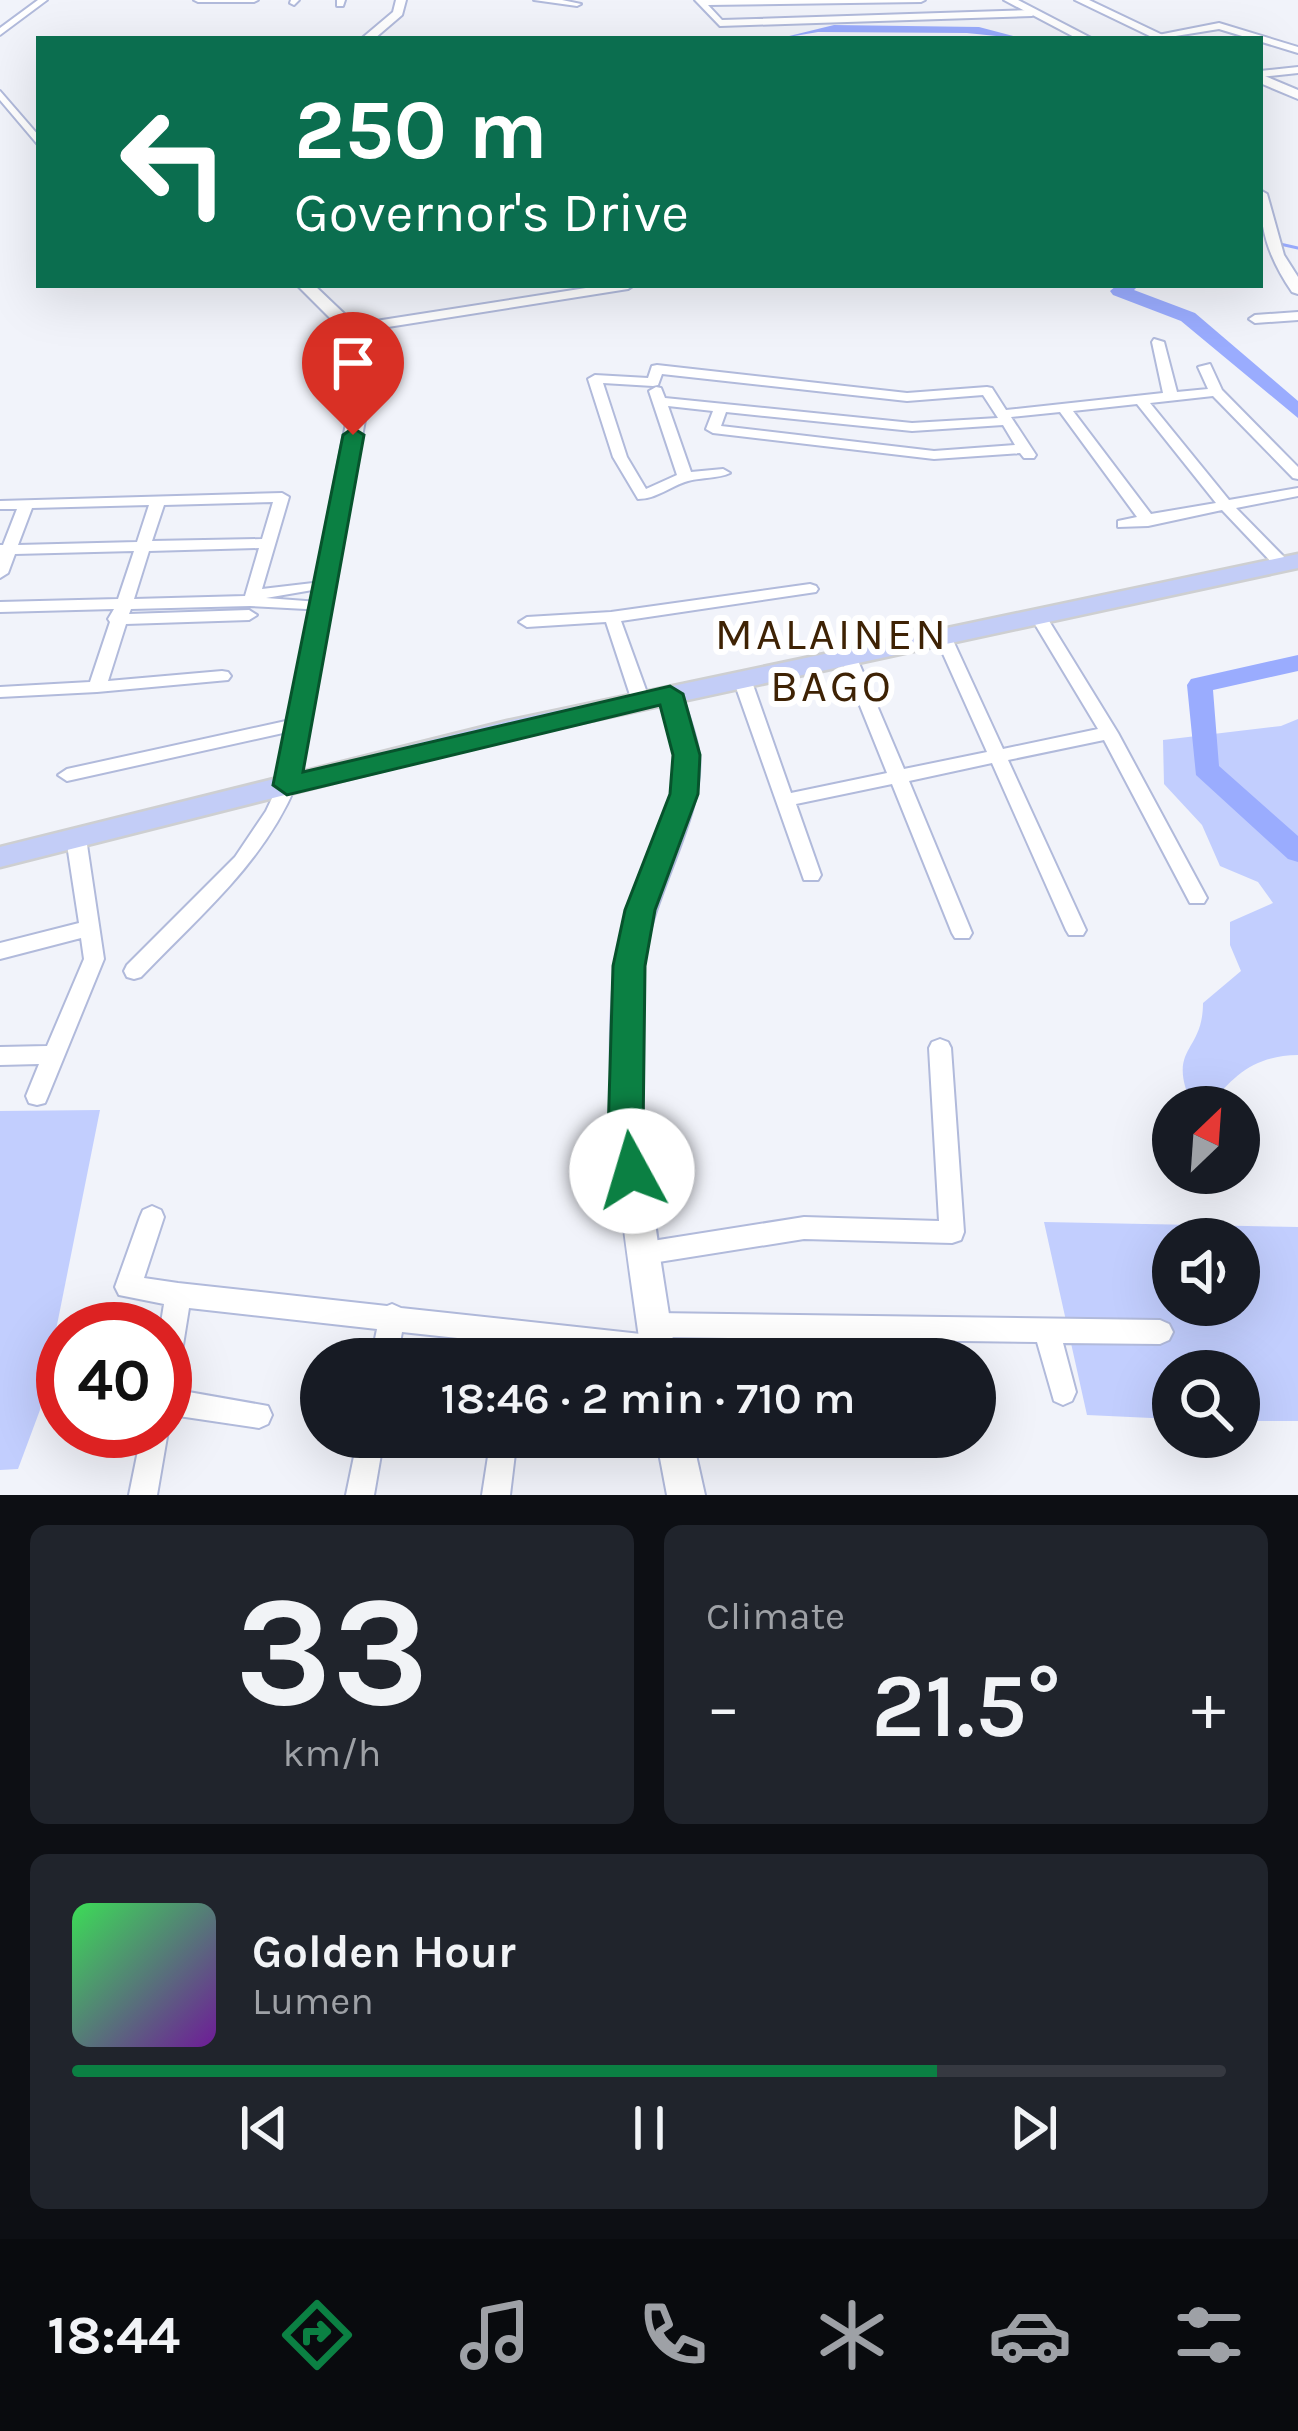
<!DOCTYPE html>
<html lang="en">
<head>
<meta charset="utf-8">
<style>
	:root { --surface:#171b24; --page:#20242c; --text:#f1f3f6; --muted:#9ea1a6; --line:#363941; --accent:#0b8043 }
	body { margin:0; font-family:Karla,sans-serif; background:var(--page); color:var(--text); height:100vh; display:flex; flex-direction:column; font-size:45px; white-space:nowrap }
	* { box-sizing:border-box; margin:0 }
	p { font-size:39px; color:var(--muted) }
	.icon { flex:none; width:66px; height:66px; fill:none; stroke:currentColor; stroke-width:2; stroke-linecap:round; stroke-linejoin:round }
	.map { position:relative; height:1495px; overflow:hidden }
	.panel { display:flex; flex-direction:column; gap:30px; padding:30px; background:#0d0f14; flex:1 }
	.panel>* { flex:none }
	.banner { position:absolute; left:36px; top:36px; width:1227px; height:252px; border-radius:0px; box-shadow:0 12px 48px #0002; background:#0b6e4f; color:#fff; overflow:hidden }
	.needle { width:78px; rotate:25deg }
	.tools { position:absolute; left:1152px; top:1086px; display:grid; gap:24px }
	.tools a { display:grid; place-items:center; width:108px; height:108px; border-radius:50%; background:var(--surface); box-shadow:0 12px 48px #0002; font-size:60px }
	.speed { position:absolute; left:36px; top:1302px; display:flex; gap:24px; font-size:60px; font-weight:700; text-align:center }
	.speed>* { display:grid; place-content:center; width:156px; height:156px; border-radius:50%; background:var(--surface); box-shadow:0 12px 48px #0002; line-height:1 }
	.speed .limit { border:18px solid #d22; background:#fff; color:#111 }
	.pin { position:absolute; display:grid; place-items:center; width:102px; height:102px; color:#fff; margin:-123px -51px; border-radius:50% 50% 50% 0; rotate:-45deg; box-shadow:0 0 12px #0007 }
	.pin .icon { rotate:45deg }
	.me { position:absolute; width:132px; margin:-66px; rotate:354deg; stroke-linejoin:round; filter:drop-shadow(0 0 9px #0008) }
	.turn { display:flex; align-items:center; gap:42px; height:252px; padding:0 60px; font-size:54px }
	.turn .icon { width:156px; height:156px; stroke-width:2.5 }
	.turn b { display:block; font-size:84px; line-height:102px }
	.big { font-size:90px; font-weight:600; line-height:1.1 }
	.panel .card { flex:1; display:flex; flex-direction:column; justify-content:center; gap:18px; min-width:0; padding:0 42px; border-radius:18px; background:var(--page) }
	.panel .dial { align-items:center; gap:0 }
	.dial b { font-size:156px; line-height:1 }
	.song { display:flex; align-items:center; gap:36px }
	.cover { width:144px; height:144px; border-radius:18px; background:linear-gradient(135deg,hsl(130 70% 55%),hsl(280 70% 35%)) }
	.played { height:12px; border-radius:6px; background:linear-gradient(90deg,var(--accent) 75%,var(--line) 75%) }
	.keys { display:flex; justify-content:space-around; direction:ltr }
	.heat { display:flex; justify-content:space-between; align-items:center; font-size:66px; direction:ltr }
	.panel .tiles { flex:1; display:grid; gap:30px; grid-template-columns:1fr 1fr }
	.card:last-child { grid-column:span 2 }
	.trip { position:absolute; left:300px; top:1338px; width:696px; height:120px; border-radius:60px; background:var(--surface); box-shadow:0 12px 48px #0002; font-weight:600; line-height:120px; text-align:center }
	.menu { display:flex; height:192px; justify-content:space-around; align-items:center; background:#090b0e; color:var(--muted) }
	.menu .icon { width:84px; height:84px }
	.menu .current { color:var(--accent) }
	.menu b { font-size:54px; color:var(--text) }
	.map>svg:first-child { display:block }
	.green { fill:#c2cefe; fill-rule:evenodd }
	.water { fill:#9aacfe }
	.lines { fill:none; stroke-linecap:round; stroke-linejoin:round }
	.stream { stroke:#9aacfe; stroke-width:3 }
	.river { fill:#9aacfe; fill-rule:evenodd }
	.street-casing { stroke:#b1badb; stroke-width:4 }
	.secondary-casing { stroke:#b1badb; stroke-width:4 }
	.primary-casing { stroke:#cecfd1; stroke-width:5 }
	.street { fill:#fff; fill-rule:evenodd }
	.secondary { fill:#fff; fill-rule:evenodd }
	.primary { fill:#c3cdf7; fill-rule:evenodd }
	.route { fill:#0b8043; stroke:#07532c; stroke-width:3 }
	.labels { text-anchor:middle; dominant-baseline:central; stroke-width:12; stroke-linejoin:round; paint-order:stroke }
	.quarter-label { font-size:45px; letter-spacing:3px; fill:#3e2204; stroke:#fff }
</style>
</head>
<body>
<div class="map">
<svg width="1298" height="1495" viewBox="0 0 1298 1495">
	<rect width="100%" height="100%" fill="#f1f3fa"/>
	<path class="green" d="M1298,719V1055C1254,1056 1235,1074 1208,1107H1193C1165,1046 1203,1055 1203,1003L1241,971L1230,945V922L1273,903L1258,882L1220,866L1202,825L1164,784L1163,740L1281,726Z
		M100,1110L40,1410L18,1469L0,1470V1111Z
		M1044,1222L1298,1227V1421H1239V1371H1173V1419L1087,1415ZM1173,1239H1239V1305H1173Z"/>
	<path class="water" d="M834,25L979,27L1025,39L967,33L818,32L777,39Z"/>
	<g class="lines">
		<path class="stream" d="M1280,244L1298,248"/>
		<path class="river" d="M1117,285H1139L1134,290L1195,313L1298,401V418L1181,321L1113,295L1110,291Z
			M1298,655V671L1213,690L1219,766L1298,836V862L1288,859L1196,775L1187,685L1191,679Z"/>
		<defs>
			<path id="street" d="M38,0H47L0,35V28Z
				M194,0H258L254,2H198Z
				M291,0H299L294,5L290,3Z
				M337,0H345L343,6H337Z
				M534,0H562L581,4L577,6Z
				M695,0H925L921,2L708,5L722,20L1032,10L1036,13L1032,16L720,26Z
				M1219,23L1298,47V53L1219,29L1157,39L1153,36Z
				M1298,67V73L1260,77V71Z
				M0,91L39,136V146L0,100Z
				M605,285H634L628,289L350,333L344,329L350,325Z
				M1298,312V320L1255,323L1249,319L1255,315Z
				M1154,339L1164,342L1177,392L1208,389L1198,367L1210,364L1222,390L1298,467V479L1293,478L1213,396L1150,403L1229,500L1298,488V496L1236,508L1289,562L1291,565L1289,568H1277L1222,510L1148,526L1118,527V521L1137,517L1060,412L1011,417L1036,455L1034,458H1024L1020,453L934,459L713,433L706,429L713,411L668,406L691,472L723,469L730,473C717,479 703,477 688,481C670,486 657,499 638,499L613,457L588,379L595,375L648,378L652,366L657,365L907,393L987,387L992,388L1006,410L1163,393L1152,342ZM662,374L907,401L983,395L998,418L912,423L665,398L661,388L656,387L649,391L677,475L646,489L627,457L603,383L653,386L658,385ZM1137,404L1216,503L1151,514L1073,411ZM726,412L912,431L1003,425L1015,445L934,451L721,426Z
				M282,493L289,497L262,589L330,581L332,584L330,587L266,598L319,602L327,607L325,610L250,606L131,609L129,614L249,610L257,615L249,620L126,624L108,681L222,671L228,672L231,676L228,680L97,692L0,697V687L90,682L110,622L108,619L114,609L0,612V602L118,599L134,551L15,554L8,573L0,578V545H3L17,509H0V501ZM273,502L262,539L152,541L164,505ZM149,505L137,542L18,545L32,508ZM259,548L245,596L134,599L149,551Z
				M810,584L816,586L818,589L816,592L621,621L650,701L641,707L632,701L606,622L527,627L519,622L527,617L611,612Z
				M1038,611L1046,616L1118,733L1207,898L1204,903H1190L1104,740L1008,760L1086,930L1083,935H1069L1066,930L992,763L909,781L972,933L969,938H955L952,933L892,784L796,804L821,875L818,880H804L733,679L736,675L742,674L751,679L791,793L887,773L840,656L848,651L856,656L904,769L987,752L935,636L943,631L951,636L1003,749L1098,729L1030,616Z
				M295,719L304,725L301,729L67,781L58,775L67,769Z
				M287,779L296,785C263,864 199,916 141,977L134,979L127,977L124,971L127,965L235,857L266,811L280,781Z
				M76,831L83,833L86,838L104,959L48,1096L45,1103L37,1105L29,1103L26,1096L39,1064L0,1065V1047L47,1046L84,959L81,938L0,959V943L79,923L66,838L69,833Z
				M940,1039L948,1042L951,1048L964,1232L961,1240L952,1243L804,1239L646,1264L637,1261L634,1253L637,1245L646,1242L804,1217L939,1221L929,1048L932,1042Z
				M152,1206L161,1210L164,1217L144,1278L178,1283L387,1306L392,1304L401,1308L650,1335L646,1333L642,1325L646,1317L655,1313L1160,1320L1169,1324L1173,1332L1169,1340L1160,1344L1063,1343L1076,1392L1072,1401L1063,1405L1054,1401L1037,1342L660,1337L666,1339L670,1348L666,1357L660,1359L529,1346L527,1359H501L504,1343L402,1332L397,1359H371L377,1329L189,1308L178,1376L174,1385L166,1388L268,1406L272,1415L268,1424L259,1428L165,1414V1329H160L164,1304L119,1295L115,1287L140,1217L143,1210Z
				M165,1423L168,1431L157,1495H129L142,1431H165Z
				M358,1437H384L374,1495H346Z
				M491,1437H517L510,1495H482Z"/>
			<path id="secondary" d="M396,0H406L402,15L374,39H361L393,12Z
				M1004,0H1018L1093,39H1078Z
				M1075,0H1089L1171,39H1156Z
				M1260,74L1298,90V99L1260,83Z
				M1260,190L1267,194L1284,255L1298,277V294L1292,292C1269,258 1260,231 1260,190Z
				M297,285H314L356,325L372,353L362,369L369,398L299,785L287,793L275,785L351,398L344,369L354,353L343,331Z
				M670,687L682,694C687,713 697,736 699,756C705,816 649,899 643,967C631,1101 656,1228 676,1359H642C624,1229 601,1099 615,967C623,898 679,816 675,756C673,736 664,714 658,694Z
				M656,1437H692L705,1495H667Z"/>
			<path id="primary" d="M1298,554V568L507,739L0,867V847L507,721Z"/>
		</defs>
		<use href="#street" class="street-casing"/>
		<use href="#secondary" class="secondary-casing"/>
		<use href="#primary" class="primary-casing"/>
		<use href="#street" class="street"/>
		<use href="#secondary" class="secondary"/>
		<use href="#primary" class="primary"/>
	</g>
	<path class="route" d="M353,428L364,435L303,772L670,686L683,694L700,755L698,794L655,910L645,966L643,1136L650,1171L645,1181L632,1186L619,1181L608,1136L613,966L625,910L670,794L673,755L660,705L287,795L273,785L343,435Z"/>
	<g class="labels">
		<g class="quarter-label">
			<text x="832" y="634">MALAINEN<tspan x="832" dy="52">BAGO</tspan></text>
		</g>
	</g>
</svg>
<div class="tools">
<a><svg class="needle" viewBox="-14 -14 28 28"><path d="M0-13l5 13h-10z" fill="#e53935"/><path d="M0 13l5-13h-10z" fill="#9ea1a6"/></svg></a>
<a><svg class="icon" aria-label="sound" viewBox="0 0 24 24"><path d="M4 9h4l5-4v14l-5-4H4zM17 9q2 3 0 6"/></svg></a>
<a><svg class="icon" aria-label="search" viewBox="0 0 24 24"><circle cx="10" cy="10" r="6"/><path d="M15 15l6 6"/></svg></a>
</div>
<div class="speed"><div class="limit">40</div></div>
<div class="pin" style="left:353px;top:435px;background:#d93025"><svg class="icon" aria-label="arrive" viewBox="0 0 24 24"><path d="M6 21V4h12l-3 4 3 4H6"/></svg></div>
<svg class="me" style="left:632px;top:1171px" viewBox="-20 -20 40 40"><circle r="19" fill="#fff"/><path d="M0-13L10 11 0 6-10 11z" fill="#0b8043"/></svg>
<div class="trip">18:46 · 2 min · 710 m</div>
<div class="banner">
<div class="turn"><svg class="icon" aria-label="left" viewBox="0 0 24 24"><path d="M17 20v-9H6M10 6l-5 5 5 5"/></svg><div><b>250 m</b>Governor's Drive</div></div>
</div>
</div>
<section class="panel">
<div class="tiles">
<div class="card dial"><b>33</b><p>km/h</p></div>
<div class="card"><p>Climate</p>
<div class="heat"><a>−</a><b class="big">21.5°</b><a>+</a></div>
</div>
<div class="card">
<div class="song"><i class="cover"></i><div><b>Golden Hour</b><p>Lumen</p></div></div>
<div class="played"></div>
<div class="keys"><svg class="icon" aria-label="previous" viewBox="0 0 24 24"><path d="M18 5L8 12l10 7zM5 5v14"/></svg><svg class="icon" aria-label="pause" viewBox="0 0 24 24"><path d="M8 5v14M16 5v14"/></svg><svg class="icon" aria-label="next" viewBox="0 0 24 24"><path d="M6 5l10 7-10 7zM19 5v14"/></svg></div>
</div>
</div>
</section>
<nav class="menu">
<b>18:44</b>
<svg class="icon current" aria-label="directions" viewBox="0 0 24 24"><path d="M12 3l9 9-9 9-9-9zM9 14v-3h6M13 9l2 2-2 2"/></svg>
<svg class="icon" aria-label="music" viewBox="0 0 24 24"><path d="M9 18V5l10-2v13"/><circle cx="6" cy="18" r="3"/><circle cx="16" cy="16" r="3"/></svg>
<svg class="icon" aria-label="phone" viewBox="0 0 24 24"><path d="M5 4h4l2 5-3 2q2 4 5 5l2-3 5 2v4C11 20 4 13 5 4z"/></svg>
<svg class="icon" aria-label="climate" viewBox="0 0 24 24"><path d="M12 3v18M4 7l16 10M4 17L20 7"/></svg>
<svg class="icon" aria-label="car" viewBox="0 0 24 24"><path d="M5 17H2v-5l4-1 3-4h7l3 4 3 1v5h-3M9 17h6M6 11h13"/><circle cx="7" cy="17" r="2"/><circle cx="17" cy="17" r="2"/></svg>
<svg class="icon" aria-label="filters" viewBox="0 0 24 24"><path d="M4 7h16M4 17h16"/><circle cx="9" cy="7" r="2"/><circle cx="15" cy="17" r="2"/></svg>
</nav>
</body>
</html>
